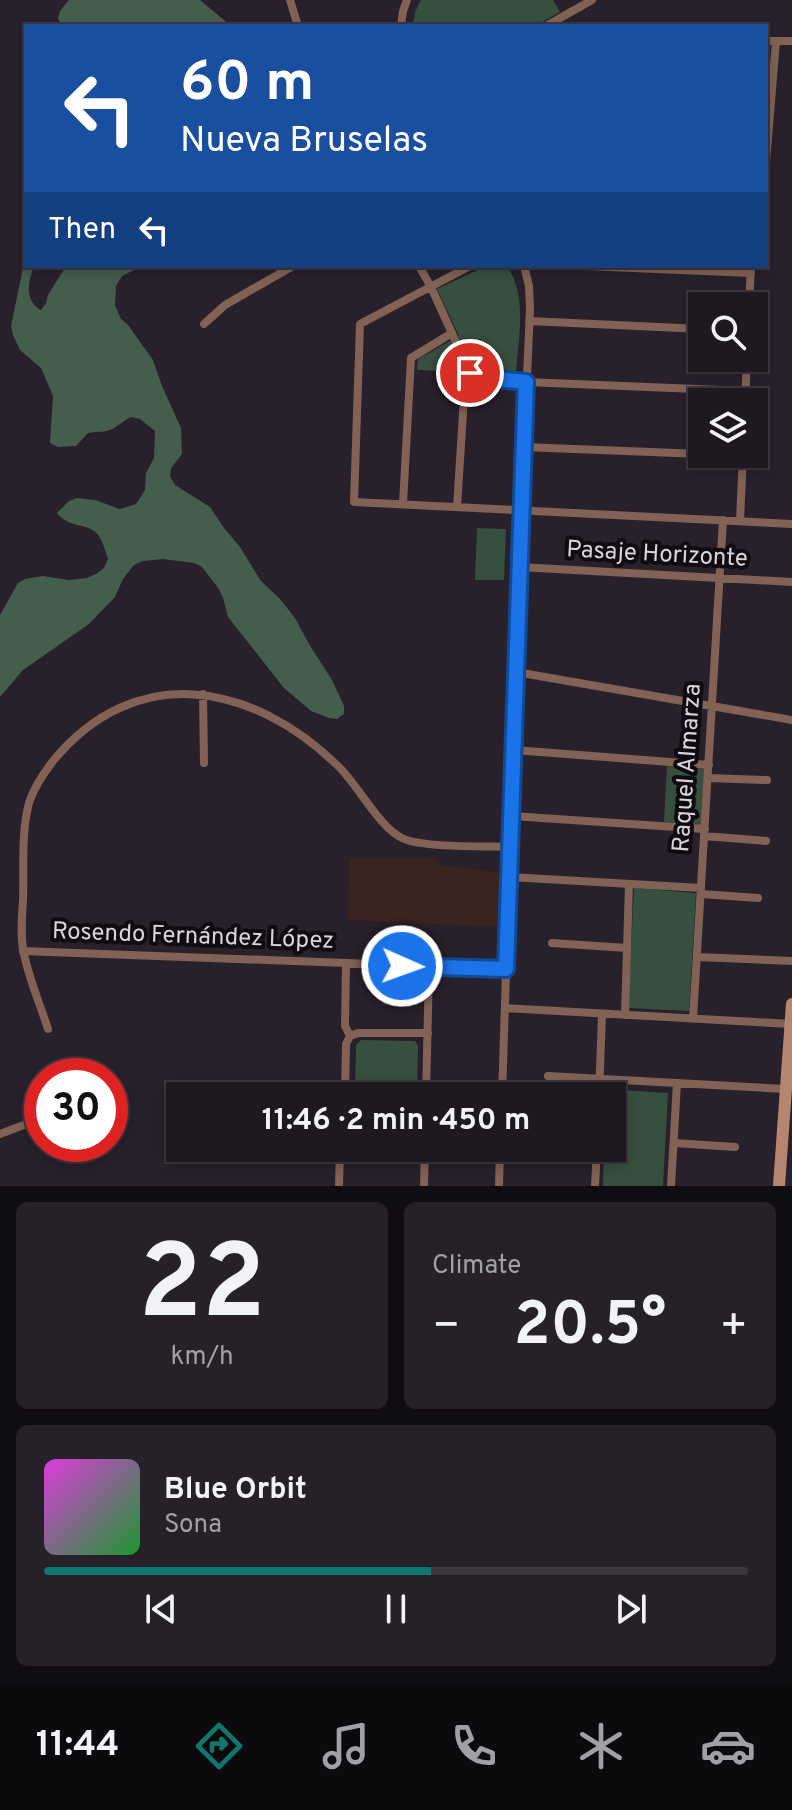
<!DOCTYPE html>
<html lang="en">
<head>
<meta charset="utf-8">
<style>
	:root { --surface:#1e1820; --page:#262129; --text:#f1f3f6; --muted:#a1a0a5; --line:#3c373e; --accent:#0f766e }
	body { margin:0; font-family:Overpass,sans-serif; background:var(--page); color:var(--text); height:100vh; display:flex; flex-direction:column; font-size:30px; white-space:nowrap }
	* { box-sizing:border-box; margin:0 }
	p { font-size:26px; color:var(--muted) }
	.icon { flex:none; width:44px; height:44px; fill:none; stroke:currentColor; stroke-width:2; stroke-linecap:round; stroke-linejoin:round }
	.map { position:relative; height:1186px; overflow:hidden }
	.sheet { display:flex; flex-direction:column; gap:16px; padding:16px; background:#100d12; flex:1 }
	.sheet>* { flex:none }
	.banner { position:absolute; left:24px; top:24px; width:744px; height:244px; border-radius:0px; box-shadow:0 4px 12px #0003,0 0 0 2px var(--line); background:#1a4fa0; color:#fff; overflow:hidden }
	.tools { position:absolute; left:688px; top:292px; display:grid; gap:16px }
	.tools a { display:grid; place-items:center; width:80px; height:80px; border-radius:0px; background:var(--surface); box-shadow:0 4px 12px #0003,0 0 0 2px var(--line); font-size:40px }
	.speed { position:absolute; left:24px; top:1058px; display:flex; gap:16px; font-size:40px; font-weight:700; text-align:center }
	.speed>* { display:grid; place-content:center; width:104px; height:104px; border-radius:50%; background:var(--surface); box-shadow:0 4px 12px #0003,0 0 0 2px var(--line); line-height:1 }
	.speed .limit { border:12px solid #d22; background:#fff; color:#111 }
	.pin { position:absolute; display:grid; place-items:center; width:68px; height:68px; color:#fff; margin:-34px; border:4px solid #fff; border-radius:50%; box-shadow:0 2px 8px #0007 }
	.me { position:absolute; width:88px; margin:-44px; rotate:92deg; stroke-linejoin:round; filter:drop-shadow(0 0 6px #0008) }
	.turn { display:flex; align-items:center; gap:28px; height:168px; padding:0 24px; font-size:36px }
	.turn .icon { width:104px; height:104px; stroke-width:2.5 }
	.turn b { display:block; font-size:56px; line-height:68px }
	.then { display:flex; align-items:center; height:76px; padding:0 24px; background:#0003; gap:16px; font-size:30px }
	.big { font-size:60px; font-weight:700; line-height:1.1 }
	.sheet .tile { flex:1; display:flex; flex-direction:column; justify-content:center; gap:12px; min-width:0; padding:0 28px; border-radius:12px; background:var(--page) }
	.sheet .dial { align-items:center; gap:0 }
	.dial b { font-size:104px; line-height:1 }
	.song { display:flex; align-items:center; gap:24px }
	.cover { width:96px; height:96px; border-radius:12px; background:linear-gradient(135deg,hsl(300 70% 55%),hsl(130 70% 35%)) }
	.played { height:8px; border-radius:4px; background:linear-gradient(90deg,var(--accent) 55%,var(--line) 55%) }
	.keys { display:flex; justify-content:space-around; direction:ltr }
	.heat { display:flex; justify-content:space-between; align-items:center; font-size:44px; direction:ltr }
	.sheet .tiles { flex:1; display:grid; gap:16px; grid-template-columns:1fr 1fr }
	.tile:last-child { grid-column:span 2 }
	.trip { position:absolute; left:166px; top:1082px; width:460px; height:80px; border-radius:0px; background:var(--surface); box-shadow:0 4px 12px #0003,0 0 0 2px var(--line); font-weight:700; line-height:80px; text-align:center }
	.dock { display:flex; height:128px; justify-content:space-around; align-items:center; background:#0c0a0d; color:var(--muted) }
	.dock .icon { width:56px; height:56px }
	.dock .selected { color:var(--accent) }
	.dock b { font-size:36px; color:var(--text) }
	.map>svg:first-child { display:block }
	.education { fill:#38261e }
	.green { fill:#374f3e }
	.forest { fill:#445d4c }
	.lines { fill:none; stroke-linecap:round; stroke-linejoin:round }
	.street { stroke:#816254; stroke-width:8 }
	.secondary { stroke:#b6856f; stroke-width:12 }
	.route-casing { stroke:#114b97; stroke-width:20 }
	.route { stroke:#1a73e8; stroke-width:14 }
	.labels { text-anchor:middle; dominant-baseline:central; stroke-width:8; stroke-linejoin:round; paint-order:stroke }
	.street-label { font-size:24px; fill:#dad5dc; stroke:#0f0b10 }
</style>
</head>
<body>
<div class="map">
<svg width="792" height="1186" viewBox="0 0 792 1186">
	<rect width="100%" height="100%" fill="#28202a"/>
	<path class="education" d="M349,858H436L438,865L502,873L500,927L348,920Z"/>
	<path class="green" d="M421,0H553L560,12L535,26H413L415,12Z
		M486,266H507C528,297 518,339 516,374L417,370L418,359L459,336L437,289Z
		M477,528L506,529L504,580H475Z
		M667,766L705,769L702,825L664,822Z
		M634,888L696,893L689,1011L628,1008Z
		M361,1040L415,1041L418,1046L417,1096H355L356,1045Z
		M605,1089L668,1093L663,1186H603L604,1148H612V1096H605Z"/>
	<path class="forest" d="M69,0H200L231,26H62L58,19L60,11Z
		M25,258L26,266H34C28,282 24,300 41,310L46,303L48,295L66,266H142L122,276L116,286L115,305L121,319L128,325L153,360L162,386L181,428L182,454L171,468L170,476L175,485L210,507L224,528L240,547L261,581L280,599L295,618L309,644L332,680L344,706V714L337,719L329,718L311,711L284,688L228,617L223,598L219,589L202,567L194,563L163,559L143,561L134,565L123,579L115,597L89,624L23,670L0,697V615L18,583L25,579L43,576L69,580L87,578L96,574L104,568L108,559C105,551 103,541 98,535C88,522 69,529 57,513L69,501L77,498L95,500L120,509L136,504L145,490L146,473L154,458L155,431L140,419L131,417C125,420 120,424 114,428C107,433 96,431 88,433L76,446L58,447L50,443L53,396L41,368L20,350L13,335L11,326Z"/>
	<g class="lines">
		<path class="street" d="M290,0L298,26
			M401,26L403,11L407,0
			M546,26L592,0
			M766,41H792
			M766,162L776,41
			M419,266L431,287L470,373
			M470,266L360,324L354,502L792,524
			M586,266L751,273
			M749,306L751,266
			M529,321L702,329
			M204,324L225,305L293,266
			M470,373L476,377L526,382L745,391
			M745,402L747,358
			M523,447L702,454
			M712,454L743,455
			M403,504L411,358L452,333
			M457,507L465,382L470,373
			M740,521L743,454
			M519,567L792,582
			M516,672L792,720
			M203,694L204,763
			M514,750L709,765
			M708,778L767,780
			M512,816L705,829
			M704,836L766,841
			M509,877L701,888
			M701,894L758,898
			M552,943L627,948
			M23,951L506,969
			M697,957L792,961
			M505,1008L791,1024
			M625,1015L629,884
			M693,1019L723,520
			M48,1029C40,1004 29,979 24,954C20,937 22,917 23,899C24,868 21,833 29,803C34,787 43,774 53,761C136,660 253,683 338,766C358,785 379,827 402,838C421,848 486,846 510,847
			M350,1036L358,1033H428
			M548,1076L786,1089
			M345,1096L346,1044L350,1036L345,1026L346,964
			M426,1096L429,967
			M502,1096L521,510L530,309L529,286L524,266
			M599,1096L602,1014
			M0,1134L42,1118
			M674,1143L735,1147
			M339,1186L340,1148
			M424,1186L425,1148
			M499,1186L500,1148
			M595,1186L597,1148
			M671,1186L677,1083"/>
		<path class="secondary" d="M779,1186L792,1004"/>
	</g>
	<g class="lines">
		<defs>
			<path id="route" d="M402,966L506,969L526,382L476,377L470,373"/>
		</defs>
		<use href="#route" class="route-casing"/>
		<use href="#route" class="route"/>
	</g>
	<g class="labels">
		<g class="street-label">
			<text transform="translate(657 555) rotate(3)">Pasaje Horizonte</text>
			<text transform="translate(688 768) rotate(-86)">Raquel Almarza</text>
			<text transform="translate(193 937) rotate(2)">Rosendo Fernández López</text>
		</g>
	</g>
</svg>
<div class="tools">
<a><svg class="icon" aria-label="search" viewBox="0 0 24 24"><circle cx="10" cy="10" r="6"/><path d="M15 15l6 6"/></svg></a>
<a><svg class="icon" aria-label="layers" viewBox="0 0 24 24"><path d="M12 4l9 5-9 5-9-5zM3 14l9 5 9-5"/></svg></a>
</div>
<div class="speed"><div class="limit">30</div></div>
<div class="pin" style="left:470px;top:373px;background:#d93025"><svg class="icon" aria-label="arrive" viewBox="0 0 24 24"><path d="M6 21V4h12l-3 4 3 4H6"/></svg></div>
<svg class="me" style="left:402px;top:966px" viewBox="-20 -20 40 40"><circle r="17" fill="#1a73e8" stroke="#fff" stroke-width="3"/><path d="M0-11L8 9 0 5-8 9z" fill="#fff"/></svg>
<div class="trip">11:46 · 2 min · 450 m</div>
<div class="banner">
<div class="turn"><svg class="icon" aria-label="left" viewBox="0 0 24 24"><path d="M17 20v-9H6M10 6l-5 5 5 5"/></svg><div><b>60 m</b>Nueva Bruselas</div></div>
<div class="then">Then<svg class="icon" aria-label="left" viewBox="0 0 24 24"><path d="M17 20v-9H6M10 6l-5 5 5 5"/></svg></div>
</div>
</div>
<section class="sheet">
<div class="tiles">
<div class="tile dial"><b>22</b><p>km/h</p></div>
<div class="tile"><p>Climate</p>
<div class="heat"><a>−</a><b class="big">20.5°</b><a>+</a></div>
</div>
<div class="tile">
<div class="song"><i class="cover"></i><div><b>Blue Orbit</b><p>Sona</p></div></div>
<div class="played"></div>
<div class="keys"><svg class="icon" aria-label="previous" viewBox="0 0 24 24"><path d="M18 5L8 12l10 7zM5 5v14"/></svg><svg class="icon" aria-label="pause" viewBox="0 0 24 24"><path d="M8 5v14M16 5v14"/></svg><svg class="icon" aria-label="next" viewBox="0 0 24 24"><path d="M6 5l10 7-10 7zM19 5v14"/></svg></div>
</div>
</div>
</section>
<nav class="dock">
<b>11:44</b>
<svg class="icon selected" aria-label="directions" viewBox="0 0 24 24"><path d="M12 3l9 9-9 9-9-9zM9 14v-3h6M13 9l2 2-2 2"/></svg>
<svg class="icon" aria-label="music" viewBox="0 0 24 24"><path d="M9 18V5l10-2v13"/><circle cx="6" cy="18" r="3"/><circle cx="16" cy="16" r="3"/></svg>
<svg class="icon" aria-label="phone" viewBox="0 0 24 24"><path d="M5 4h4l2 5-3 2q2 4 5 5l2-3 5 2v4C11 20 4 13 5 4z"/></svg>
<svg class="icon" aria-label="climate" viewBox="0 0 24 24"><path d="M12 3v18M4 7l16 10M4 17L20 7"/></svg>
<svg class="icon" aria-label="car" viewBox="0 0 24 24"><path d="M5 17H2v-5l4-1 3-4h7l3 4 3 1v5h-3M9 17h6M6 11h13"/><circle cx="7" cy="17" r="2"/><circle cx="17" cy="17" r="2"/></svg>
</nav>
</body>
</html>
